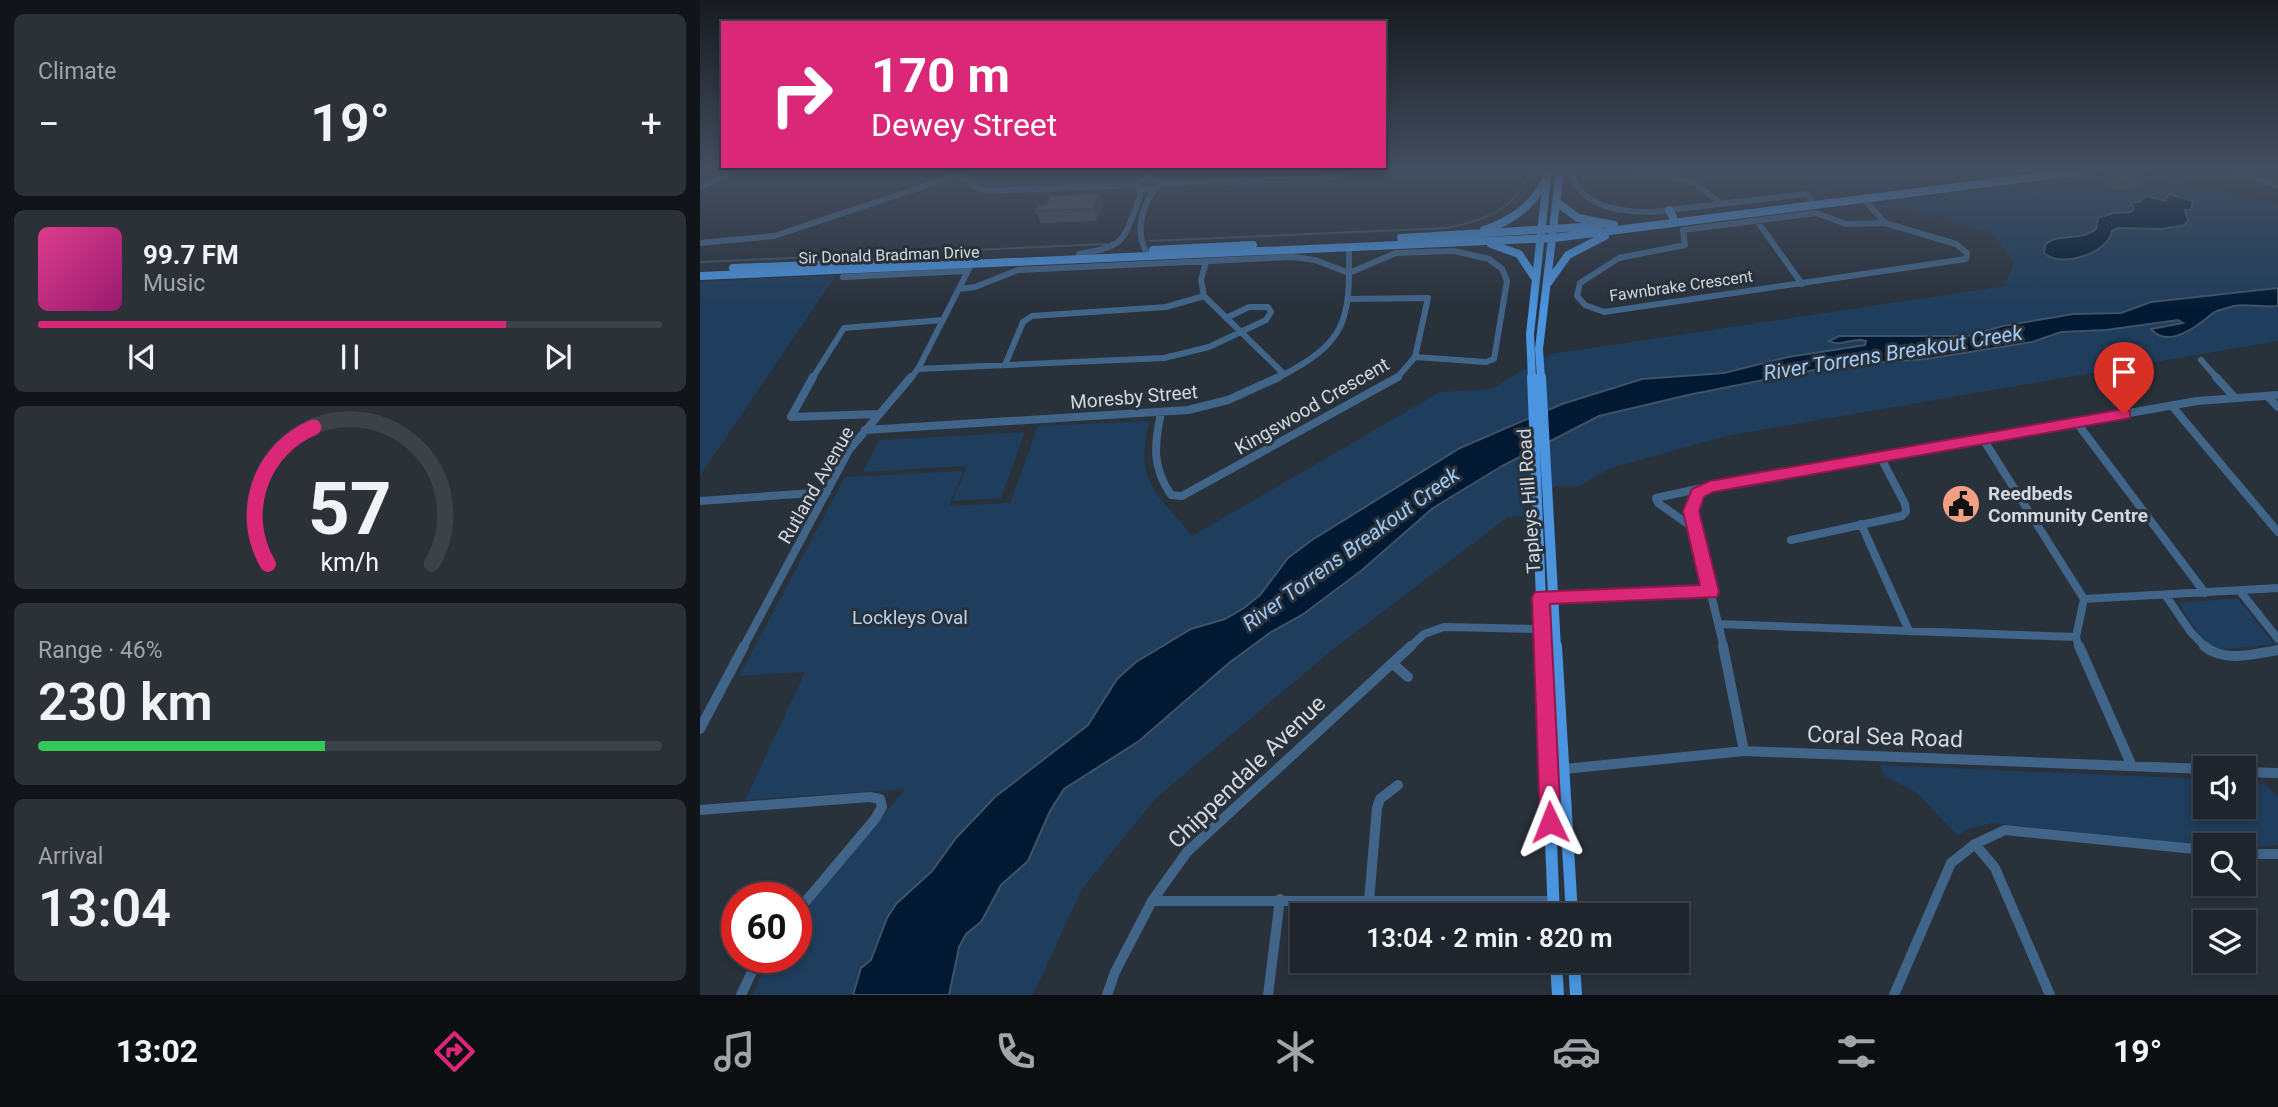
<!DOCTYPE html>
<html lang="en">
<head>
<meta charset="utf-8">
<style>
	:root { --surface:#1f252c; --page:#2c3138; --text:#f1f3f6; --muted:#a1a5a9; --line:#3c4248; --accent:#db2777 }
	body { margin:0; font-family:Roboto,sans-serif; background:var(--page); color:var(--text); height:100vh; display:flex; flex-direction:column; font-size:26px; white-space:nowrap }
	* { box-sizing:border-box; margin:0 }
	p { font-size:23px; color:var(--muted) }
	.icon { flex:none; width:38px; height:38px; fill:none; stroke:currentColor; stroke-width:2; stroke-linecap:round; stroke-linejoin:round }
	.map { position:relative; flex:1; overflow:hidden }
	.drawer { display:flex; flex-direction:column; gap:14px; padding:14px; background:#111418; width:700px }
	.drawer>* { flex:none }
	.hud { position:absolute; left:21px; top:21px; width:665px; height:147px; border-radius:0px; box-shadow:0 4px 10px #0003,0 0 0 2px var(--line); background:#db2777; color:#fff; overflow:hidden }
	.controls { position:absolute; left:1493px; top:756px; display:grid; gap:14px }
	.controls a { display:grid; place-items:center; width:63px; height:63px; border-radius:0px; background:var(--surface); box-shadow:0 4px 10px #0003,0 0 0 2px var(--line); font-size:35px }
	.speed { position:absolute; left:21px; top:882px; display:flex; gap:14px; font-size:35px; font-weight:700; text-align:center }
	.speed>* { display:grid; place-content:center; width:91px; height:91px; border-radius:50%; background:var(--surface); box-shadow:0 4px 10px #0003,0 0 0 2px var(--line); line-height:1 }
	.speed .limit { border:10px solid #d22; background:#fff; color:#111 }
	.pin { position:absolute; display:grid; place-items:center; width:60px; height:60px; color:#fff; margin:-72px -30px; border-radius:50% 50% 50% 0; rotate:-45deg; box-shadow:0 0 7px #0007 }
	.pin .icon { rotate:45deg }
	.me { position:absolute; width:77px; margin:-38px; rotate:358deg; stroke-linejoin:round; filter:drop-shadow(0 0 5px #0008) }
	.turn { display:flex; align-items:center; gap:24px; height:147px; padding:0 35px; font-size:32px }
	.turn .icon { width:91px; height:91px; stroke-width:2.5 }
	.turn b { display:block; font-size:49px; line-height:60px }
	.big { font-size:52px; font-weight:600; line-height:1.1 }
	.drawer .tile { flex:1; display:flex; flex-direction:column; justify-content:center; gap:10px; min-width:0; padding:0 24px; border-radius:10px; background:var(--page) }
	.drawer .dial { align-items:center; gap:0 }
	.dial svg { height:182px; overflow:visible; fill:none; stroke:var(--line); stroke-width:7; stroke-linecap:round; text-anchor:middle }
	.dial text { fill:var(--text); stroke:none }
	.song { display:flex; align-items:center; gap:21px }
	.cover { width:84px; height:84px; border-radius:10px; background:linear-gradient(135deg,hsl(330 70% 55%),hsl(320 70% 35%)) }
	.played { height:7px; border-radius:4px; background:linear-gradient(90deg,var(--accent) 75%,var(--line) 75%) }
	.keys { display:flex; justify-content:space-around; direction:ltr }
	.heat { display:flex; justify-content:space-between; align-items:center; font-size:38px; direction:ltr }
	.charge { height:10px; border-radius:5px; background:linear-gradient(90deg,#34c759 46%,var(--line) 0) }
	.trip { position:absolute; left:590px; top:903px; width:399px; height:70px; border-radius:0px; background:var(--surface); box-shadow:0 4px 10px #0003,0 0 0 2px var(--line); font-weight:600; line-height:70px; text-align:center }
	.dock { display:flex; height:112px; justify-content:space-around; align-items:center; background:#0c0f12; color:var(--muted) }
	.dock .icon { width:49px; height:49px }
	.dock .selected { color:var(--accent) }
	.dock b { font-size:32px; color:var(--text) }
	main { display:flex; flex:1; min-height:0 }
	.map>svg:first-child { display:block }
	.green { fill:#1f3d5c }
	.water { fill:#011933; stroke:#405266; stroke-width:2 }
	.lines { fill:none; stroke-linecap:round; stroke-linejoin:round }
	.stream { stroke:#405266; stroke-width:2 }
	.minor-far2 { stroke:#416489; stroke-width:6 }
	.minor-far1 { stroke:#416489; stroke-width:8 }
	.minor { stroke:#416489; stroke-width:10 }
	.major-far2 { stroke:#4a94e0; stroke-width:8 }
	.major-far1 { stroke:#4a94e0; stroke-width:10 }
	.major { stroke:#4a94e0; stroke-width:12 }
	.wall { fill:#464d56 }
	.shaded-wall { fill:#393f46 }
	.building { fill:#515a64; stroke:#393f46; stroke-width:2 }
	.route { fill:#db2777; stroke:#8e194d; stroke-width:2 }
	.labels { text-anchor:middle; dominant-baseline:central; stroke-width:6; stroke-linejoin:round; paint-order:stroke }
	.far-street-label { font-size:16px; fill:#d2d8de; stroke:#29313b }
	.street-label { font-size:19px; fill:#d2d8de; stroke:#29313b }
	.poi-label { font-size:19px; font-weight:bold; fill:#d2d8de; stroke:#29313b; text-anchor:start }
	.park-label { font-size:19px; fill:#b6d1f0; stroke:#29313b }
	.water-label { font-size:21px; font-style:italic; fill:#a0c9f7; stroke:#29313b }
	.near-street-label { font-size:23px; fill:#d2d8de; stroke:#29313b }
</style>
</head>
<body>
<main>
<section class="drawer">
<div class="tile"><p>Climate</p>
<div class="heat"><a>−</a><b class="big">19°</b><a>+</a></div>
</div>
<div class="tile">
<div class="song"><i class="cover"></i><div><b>99.7 FM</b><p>Music</p></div></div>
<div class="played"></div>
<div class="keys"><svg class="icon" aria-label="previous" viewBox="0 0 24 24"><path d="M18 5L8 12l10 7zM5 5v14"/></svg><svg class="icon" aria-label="pause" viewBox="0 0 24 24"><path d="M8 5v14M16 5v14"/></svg><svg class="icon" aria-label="next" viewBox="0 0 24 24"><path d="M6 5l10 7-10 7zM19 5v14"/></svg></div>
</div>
<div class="tile dial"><svg viewBox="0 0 100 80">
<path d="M14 69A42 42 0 1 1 86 69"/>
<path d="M14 69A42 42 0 0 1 34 9" stroke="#db2777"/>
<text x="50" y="56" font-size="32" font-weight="700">57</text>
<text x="50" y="72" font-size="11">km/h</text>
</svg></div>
<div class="tile"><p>Range · 46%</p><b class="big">230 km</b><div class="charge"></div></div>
<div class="tile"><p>Arrival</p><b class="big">13:04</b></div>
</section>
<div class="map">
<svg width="1578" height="995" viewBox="0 0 1578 995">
	<rect width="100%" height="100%" fill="#29313b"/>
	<path class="green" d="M1040,170H1288L1291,173L1115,194L1099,175Z
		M1424,170H1436L1578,205V341L1026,436L911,468L879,486H857L825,498L824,516L808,517L632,650L456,798L382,889L333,995H53L68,957H96V922L205,789L45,800L105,672L39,676L145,477L263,471L249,506L310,503L338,426L449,421C435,483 455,490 492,536L740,392L791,389L851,354L1305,286L1314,262L1292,233L1199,206L1178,208V204Z
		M136,275L0,476V282Z
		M325,432L301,498L253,501L267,466L163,472L179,440Z
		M1538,598L1574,644L1516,650L1503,640L1478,603Z
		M1180,765L1505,779V807H1544V781C1559,782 1569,784 1578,797V845L1544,848V845L1505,846L1292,823L1266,830L1258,836L1218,794L1184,776Z"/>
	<path class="water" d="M1469,194L1493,201L1491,210H1485L1488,220L1485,225L1461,229L1418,228L1412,231C1409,253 1361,269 1344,253L1345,245C1358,232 1381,242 1396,229L1398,218L1413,213L1431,212L1434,209L1431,203L1441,201L1446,196L1465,201Z
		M1578,288V306C1563,308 1548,303 1534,306C1528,308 1517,310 1513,313C1499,325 1468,350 1451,329L1483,323L1478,320L1406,330L1361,332L1332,342L1226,359L1134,366L988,395L899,416L802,466L733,508L661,571L602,615L571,632L529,663L439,741L364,789L350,811L328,861L301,885L281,922L266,934L259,947L249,995H153L161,968L171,960L187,918L196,904L232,871L256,838L295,797L388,725L417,679L436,662L491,629L525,619L544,608L560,595L588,558L612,540L760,448L862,404L942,379L1024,373L1088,357L1165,345L1166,341C1153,336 1141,348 1129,341L1139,336H1268L1303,326L1373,314L1421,313L1451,302Z"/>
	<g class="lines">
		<path class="stream" d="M450,241L747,228C785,220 817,210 830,170
			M0,262L407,244"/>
		<path class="minor-far2" d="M872,170C876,207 922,212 952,212L1106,194L1111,199
			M939,170L995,183L1022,204
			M1531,170L1578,186
			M258,171L273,186L287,191L437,185
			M451,178L459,180V186L446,190L437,187L441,181Z
			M460,184L633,178L654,170
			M0,187L40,170
			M1164,199L1185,223
			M1116,213L1146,224L1185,223L1256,244L1267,253L1266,259L904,312L885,305L877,296L880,283L919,258L985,245L983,230Z
			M1057,221L1102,284
			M0,243L74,236L261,174
			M446,251C435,231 442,207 455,189
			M379,254C428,246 423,240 440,196L439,189
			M506,262L501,280L504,296L583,373
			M649,273L696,253L754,251L789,259L802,269L807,281L794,359L786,362L715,357
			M143,277L267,271
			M259,289L275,287L318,270L593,257L615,260L649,273
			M648,299L728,298L715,357L696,379
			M1501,360L1518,379
			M305,365L323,322L332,316L466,307L504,296
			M218,369L464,358L509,347L566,320L571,312L568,307H549L526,318
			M112,379L144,328L243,320
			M210,379L218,369L271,265
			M576,379C647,342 650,324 649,247"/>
		<path class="minor-far1" d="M113,377L91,417L178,414
			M1516,377L1535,398
			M1567,396L1578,407
			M1472,406L1578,532
			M461,413C454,445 452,467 471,495L482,496L698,377
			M1377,423L1505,593
			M165,430L488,410L528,400L579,377
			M1283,439L1384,599L1376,637L1379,648
			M0,501L127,492
			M1161,524L1209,631
			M995,529L958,503L956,498L1002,488
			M1091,540L1202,516L1206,512L1205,504L1180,456
			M1540,591L1578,639
			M1466,596L1490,631L1506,648
			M841,597L1011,592
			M1384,599L1578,588
			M1019,624L1376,637
			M43,648L149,450L211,377
			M709,648L724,634L744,627L842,629
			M1024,648L991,511L998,493L1010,487L1497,401L1578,395"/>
		<path class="minor" d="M1023,646L1044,751
			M1379,646L1431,764
			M1504,646C1524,663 1555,654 1578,650
			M692,663L708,677
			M0,729L44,646
			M864,769L1044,751L1505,769
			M1544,772L1578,773
			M0,810L170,797L180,799L182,807L175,819L96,913
			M1275,844L1295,868L1350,995
			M1544,854H1578
			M452,901H853
			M669,901L677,808L680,799L698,785
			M41,995L59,957
			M407,995L415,972L452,901L487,852L711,646
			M568,995L580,899
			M1194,995L1251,863L1275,844L1305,830L1505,850"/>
		<path class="major-far2" d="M858,203L878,218L914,225
			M969,210L973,217
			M784,230C811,221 830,208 844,183
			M701,238L899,226
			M791,244L819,254L835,278
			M453,250L553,245
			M33,268L189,262
			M0,276L854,238L1391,170
			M848,283L868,255L905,236
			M832,379L830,334L848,170
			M841,379L839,349L860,170"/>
		<path class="major-far1" d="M832,377L843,648
			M841,377L856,648"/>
		<path class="major" d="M843,646L854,915
			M856,646L872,915
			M856,961L858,995
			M874,961L876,995"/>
	</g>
	<path class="wall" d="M1411,173L1443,179L1438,188L1416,190L1405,181Z
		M399,193L403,204L397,221L341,223L336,211L346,205Z"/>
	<path class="shaded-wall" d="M399,193L403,204L397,221L393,209Z"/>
	<path class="building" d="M1432,170L1443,179L1422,181L1411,173Z
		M399,193L393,209L336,211L338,205H346L350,196Z"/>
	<linearGradient id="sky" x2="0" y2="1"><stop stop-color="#171b20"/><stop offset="0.55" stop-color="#434e60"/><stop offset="1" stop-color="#434e60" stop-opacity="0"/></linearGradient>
	<rect width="1578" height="309" fill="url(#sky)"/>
	<path class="route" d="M1424,409L1430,411V418L1013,492L1004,497L999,511L1019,592L1017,597L850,604L861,822L858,830L850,833L843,830L840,822L832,597L835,592L1000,585L983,511L992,489L1010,481Z"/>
	<defs>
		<symbol id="civic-disc" viewBox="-11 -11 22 22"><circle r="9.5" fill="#f2a081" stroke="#29313b"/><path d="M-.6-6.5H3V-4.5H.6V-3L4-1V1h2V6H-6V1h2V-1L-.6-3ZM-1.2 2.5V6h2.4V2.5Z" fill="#111"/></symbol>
	</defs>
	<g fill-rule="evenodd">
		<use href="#civic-disc" x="1239" y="482" width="44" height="44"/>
	</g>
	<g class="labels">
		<g class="far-street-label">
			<text transform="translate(189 255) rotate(-2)">Sir Donald Bradman Drive</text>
			<text transform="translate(981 286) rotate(-8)">Fawnbrake Crescent</text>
		</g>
		<g class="street-label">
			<text transform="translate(434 397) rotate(-5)">Moresby Street</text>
			<text transform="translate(612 406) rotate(-30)">Kingswood Crescent</text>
			<text transform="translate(116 485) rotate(-60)">Rutland Avenue</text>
			<text transform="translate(829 501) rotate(-94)">Tapleys Hill Road</text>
		</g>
		<g class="poi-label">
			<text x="1288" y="493">Reedbeds<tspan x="1288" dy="22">Community Centre</tspan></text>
		</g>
		<g class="park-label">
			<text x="210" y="617">Lockleys Oval</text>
		</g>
		<g class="water-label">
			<text transform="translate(1193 353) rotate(-9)">River Torrens Breakout Creek</text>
			<text transform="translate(651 549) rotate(-36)">River Torrens Breakout Creek</text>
		</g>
		<g class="near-street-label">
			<text transform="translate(1185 737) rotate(2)">Coral Sea Road</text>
			<text transform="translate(547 772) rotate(-44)">Chippendale Avenue</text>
		</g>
	</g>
</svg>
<div class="controls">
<a><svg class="icon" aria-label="sound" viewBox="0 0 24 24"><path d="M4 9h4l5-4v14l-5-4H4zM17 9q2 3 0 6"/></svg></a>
<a><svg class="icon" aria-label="search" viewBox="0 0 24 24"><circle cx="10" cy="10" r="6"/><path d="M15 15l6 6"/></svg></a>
<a><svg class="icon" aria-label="layers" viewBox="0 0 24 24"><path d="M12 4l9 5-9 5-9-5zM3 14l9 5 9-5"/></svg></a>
</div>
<div class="speed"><div class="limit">60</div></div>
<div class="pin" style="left:1424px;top:414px;background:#d93025"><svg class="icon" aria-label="arrive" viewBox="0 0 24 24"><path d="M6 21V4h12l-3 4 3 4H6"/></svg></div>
<svg class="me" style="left:850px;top:822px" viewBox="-20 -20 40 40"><path d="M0-17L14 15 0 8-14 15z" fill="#db2777" stroke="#fff" stroke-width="4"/></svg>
<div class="trip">13:04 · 2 min · 820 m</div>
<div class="hud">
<div class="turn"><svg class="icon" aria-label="right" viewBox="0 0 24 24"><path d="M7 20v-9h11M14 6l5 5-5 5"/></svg><div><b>170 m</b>Dewey Street</div></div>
</div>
</div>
</main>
<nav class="dock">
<b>13:02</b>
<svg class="icon selected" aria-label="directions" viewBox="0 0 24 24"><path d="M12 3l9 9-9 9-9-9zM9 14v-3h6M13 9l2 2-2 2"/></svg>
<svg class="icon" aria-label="music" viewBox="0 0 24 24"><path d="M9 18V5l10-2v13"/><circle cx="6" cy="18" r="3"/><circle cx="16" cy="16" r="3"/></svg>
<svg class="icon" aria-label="phone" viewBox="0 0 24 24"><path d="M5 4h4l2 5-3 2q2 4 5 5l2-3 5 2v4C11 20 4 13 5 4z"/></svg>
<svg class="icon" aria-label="climate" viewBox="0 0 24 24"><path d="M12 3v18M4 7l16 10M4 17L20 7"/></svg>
<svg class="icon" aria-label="car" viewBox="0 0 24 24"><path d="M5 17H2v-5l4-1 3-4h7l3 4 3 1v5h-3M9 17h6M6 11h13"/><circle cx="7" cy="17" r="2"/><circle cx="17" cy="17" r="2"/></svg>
<svg class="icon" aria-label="filters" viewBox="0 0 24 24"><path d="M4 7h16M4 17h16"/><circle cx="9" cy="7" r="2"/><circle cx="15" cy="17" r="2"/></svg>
<b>19°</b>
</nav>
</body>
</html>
